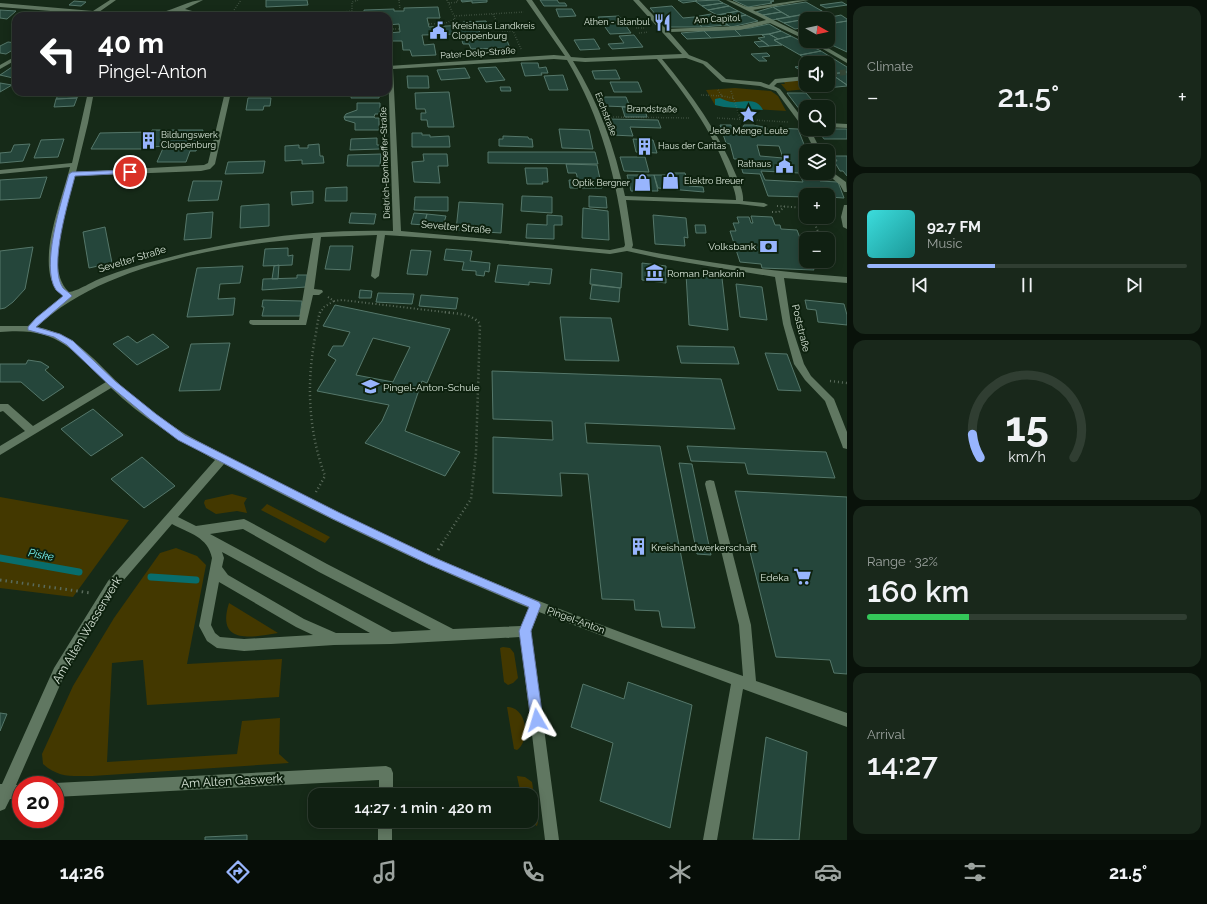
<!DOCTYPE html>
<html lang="en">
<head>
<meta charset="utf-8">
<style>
	:root { --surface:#102012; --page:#19281b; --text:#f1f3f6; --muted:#9ca39f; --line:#303e32; --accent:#98b5fd }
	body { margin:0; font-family:Raleway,sans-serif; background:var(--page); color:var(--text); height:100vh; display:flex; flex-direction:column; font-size:15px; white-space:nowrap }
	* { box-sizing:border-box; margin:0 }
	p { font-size:13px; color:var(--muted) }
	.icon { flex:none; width:22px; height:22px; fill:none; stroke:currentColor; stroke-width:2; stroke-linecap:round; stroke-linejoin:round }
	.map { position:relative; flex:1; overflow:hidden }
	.details { display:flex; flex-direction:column; gap:6px; padding:6px; background:#09120a; width:360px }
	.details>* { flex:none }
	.banner { position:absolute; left:12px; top:12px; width:380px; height:84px; border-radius:12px; box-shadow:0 2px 10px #0003,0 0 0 1px var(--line); background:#202124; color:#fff; overflow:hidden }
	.needle { width:26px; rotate:98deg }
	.fabs { position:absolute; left:799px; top:12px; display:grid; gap:8px }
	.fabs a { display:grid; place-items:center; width:36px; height:36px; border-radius:8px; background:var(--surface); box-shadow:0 2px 10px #0003,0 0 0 1px var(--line); font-size:20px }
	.speed { position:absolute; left:12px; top:776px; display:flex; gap:8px; font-size:20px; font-weight:700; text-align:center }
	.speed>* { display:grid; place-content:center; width:52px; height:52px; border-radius:50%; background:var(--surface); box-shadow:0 2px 10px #0003,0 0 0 1px var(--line); line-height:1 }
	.speed .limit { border:6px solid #d22; background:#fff; color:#111 }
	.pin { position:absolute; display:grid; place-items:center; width:34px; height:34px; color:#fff; margin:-17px; border:2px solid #fff; border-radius:50%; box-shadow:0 1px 4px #0007 }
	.me { position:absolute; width:44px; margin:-22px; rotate:353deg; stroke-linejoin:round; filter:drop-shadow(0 0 3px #0008) }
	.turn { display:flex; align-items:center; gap:14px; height:84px; padding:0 20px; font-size:18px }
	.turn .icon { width:52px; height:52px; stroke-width:2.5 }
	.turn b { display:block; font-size:28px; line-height:34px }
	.big { font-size:30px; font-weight:600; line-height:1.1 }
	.details .card { flex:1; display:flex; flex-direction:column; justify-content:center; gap:6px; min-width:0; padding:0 14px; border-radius:12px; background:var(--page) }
	.details .dial { align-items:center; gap:0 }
	.dial svg { height:104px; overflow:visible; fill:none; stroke:var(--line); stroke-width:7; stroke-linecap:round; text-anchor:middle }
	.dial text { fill:var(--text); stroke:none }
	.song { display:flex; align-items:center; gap:12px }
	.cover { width:48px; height:48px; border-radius:6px; background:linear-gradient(135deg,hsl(180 70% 55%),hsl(180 70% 35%)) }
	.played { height:4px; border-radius:2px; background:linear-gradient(90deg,var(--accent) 40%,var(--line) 40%) }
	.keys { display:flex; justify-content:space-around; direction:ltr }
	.heat { display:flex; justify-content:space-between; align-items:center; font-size:22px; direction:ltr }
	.charge { height:6px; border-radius:3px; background:linear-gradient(90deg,#34c759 32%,var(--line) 0) }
	.trip { position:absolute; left:308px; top:788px; width:230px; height:40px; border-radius:12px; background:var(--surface); box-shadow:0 2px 10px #0003,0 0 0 1px var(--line); font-weight:600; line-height:40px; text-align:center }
	.dock { display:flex; height:64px; justify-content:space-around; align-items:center; background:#060d07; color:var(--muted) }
	.dock .icon { width:28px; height:28px }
	.dock .selected { color:var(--accent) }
	.dock b { font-size:18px; color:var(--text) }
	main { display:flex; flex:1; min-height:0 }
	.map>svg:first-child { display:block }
	.green { fill:#433800 }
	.water { fill:#086d6c }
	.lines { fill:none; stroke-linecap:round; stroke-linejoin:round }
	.stream { stroke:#086d6c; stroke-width:7 }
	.building { fill:#25463b; stroke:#55776a; fill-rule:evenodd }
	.minor-tunnel { stroke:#334635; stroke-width:6; stroke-dasharray:6 3; stroke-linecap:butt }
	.path-far3 { stroke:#5a6b5b; stroke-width:1.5; stroke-dasharray:0.5 2; stroke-linecap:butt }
	.path-far2 { stroke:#5a6b5b; stroke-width:2; stroke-dasharray:1 2.5; stroke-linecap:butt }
	.path-far1 { stroke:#5a6b5b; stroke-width:2.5; stroke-dasharray:1 3; stroke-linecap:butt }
	.path { stroke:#5a6b5b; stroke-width:3; stroke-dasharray:1.5 4; stroke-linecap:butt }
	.minor { fill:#607761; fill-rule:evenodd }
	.route { fill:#98b5fd; stroke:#6376a4 }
	.labels { text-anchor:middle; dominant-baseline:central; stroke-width:4; stroke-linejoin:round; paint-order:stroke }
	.far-street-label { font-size:9px; fill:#d7e4d7; stroke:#0d210e }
	.far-poi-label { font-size:9px; fill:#d7e4d7; stroke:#0d210e; text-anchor:start }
	.street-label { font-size:10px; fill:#d7e4d7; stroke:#0d210e }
	.poi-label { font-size:10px; fill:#d7e4d7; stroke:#0d210e; text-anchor:start }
	.water-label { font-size:11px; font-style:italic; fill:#76f2f0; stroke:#0d210e }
	.near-street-label { font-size:12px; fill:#d7e4d7; stroke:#0d210e }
</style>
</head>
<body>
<main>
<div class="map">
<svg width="847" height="840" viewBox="0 0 847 840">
	<rect width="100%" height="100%" fill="#162a18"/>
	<path class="green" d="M798,80L806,82V85H810L816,88L787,91L781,84H785L784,82Z
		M735,88L771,91L778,96L786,111L724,107L715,105L706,90Z
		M232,494L247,498L244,503L247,513L237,511L216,514L206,508L204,503L205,500Z
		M0,497L129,520L73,597L0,588Z
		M267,504L330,537L325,543L261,510Z
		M176,548L197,556L206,565L187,664L282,659L279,697L147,705L143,660L112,663L107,762L237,754L242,721L280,718L279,754L289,763L92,776C71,776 59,778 43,764L42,754L73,686L91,656L114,618L160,553Z
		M229,603L278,633C250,638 216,644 229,603Z
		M503,647L510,648L514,653L518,678L513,683L508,685L504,682L500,648Z
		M507,707C527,707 531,740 517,750L514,749Z
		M517,776L525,777L532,782L538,822L537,826L528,821H531V795H521Z"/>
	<path class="water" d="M720,98C725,100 730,103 736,102C746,102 757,98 763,110L724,107L715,105V99Z"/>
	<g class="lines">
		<path class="stream" d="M0,558L79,572
			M151,577L196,580"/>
	</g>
	<path class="building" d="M266,0H307L308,5L266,7Z
		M461,0H487V2L472,3V1L462,2Z
		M540,0H557L559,3H565L567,6H544Z
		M678,0H696L697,1L683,3Z
		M718,0L723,3L702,6L695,1Z
		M733,0H772L774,1L770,2L772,3L748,7Z
		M74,1L86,2L81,6L69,5Z
		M806,2L822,11L790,17L773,7Z
		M842,2L847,5L826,8L820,5Z
		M723,3L729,6L708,10L702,6Z
		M672,6L683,18L694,17L702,27H667L650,8Z
		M729,6L738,11L717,15L708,10Z
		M438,7L440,18H427L429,27L464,25L463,22L486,21L489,30H479L481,39L506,38L510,48L471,49L469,44H463L460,34L422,35L424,45L434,44L436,55L412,56L410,50H403L402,41H388V33L400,32L399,24L388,25V16H364V10L394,9V11H404V8Z
		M773,7L781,12L763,15L756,12Z
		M556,9H572L576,16L559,17Z
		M0,10L16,11L7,19L0,18Z
		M738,11L746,15L727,19L719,15Z
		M822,11L831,17L841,15L847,19V21L828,24V19H807L811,18L805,14Z
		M781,12L790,17L772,20L763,15Z
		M711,14L723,22L728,25L702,27L694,17Z
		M805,14L811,18L784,23L776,19Z
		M746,15L758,21L731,27L723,22L729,21L727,19Z
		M619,16L631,33L610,34L598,17Z
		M801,20L806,23V27L795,29L784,23Z
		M847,21V52L823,41H828V24Z
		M769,24L781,31L769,34L741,36L734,29L750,28Z
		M734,29L741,36L711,38L704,31Z
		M704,31L711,38L687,39L681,33Z
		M781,31L791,36L778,39L769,34Z
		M769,34L778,39L774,40L782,45L769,46L758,38L765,37L762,35Z
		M634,35L643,47L612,49L608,44L624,43L619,36Z
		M791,36L821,51L800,55L774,40Z
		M594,39L600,49L580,50L574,40Z
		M763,41L769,46L759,47L754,42Z
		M8,42L16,43V48L6,54L0,53V46Z
		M821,51L834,59L812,63L800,55Z
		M767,53L770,56L762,57L767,61H759L751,54Z
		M834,59L847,67V72L831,74L828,73V63H812Z
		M521,63H538L539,68L546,67L548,73H541L542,75L525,76Z
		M806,65V74L795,67Z
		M12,67L16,68V77L13,78L0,75Z
		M496,67L505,80L486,82L478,68Z
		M465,68L470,78L441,80L437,70Z
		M616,70L620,79H595L592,71Z
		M847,72V85L831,74Z
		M563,75L568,90H549L544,76Z
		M407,76H428L429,88H408Z
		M834,76L847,85V86L827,88L823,85H828V77Z
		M610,82H638L642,92H614Z
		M0,83L12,85L0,92Z
		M500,87H510L511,91H501Z
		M288,92H309L308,96H287Z
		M352,92H380L379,98H351Z
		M449,92L454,127H428L427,120H421V113H426L425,109H416L415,93Z
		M79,93L77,98L56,99L59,94Z
		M787,93H806L818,107H806V110H800Z
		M602,97H626L630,107L605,106Z
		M77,98L74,106L54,107L56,99Z
		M248,98H271L270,106H264L263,110H246Z
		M357,103H380V114H375L374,117H344L346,114L357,110Z
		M622,107H644L647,117H625Z
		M344,117H374L375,118H379V130H355V123L345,120Z
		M608,119L658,120L661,128L630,127L633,136L612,135Z
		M720,125H731L733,130L743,131L742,129L744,125H754L763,127L769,130L771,134H778L776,128L798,129L805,147H811L812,151H806V173H816L820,181L838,182L844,198L828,197V195H806V197L768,196L760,174L743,173L739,159H734L730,144L726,143ZM757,145L779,146L783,158L760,156ZM761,171L799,173L803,182L765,180Z
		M559,129L589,130L593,149L562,148Z
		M817,129H847V139H824Z
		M152,130H203L196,151H190L186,162H157L164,146L152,147L151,149H91L100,133L151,132Z
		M412,133H422V135H430V137L449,136L450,147H412Z
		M503,136L528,137L529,139H532L533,147L499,146V139H503Z
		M377,138V145H381L380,149L350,150L351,139Z
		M64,139L58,157L34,158L41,140Z
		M633,139L653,140L657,153L636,152Z
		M30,144L23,161L0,163V153L11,152L14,145Z
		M319,144L320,156H323L324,163L302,164V160L285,161V146L299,145V148H308V145Z
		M488,152H595L598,164L488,163Z
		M381,154L380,166H347L348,155Z
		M423,154H447L448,166H438L440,183L414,182L412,162L424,161Z
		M834,156H847V176L843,171H840L834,161H837Z
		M620,157H645L649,172L624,171Z
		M265,161L263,173L225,174L228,162Z
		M566,164L597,165L602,188H570L569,180H577V176L576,173H568Z
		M525,168H547L548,182H542L543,184H527Z
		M668,173H685L689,186L703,187L704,192L658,188L654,175H666Z
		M627,175H654L658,191H631Z
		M47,177L40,198L0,200V180Z
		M193,181H222L218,200L188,201Z
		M347,187V201H325L326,188Z
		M313,191V203L292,205L291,192Z
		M522,196L552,197V213L521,211Z
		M589,196L606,197L607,208L589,207Z
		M415,197H448V211L414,210Z
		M459,202L503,204L501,233L456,230Z
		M269,204V226L240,228L241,206Z
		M583,208L608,211L609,240L582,238Z
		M213,212L211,238L184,240L187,214Z
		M351,213L376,214L374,224L349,223Z
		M414,213L427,214L424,225L411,224Z
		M427,214L446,216L443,226L424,224Z
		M547,215L562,216V225H554V239L526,238L527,224L547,225Z
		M653,215L686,218L688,238L684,237L685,246L655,244Z
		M751,216L772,217L775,225H780L781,229L797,230L800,238H807L806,261H810L814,270L762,268L761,264L740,262L730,231H736L733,223H739L737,217H749L751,223H753Z
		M695,225H705L706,233H696Z
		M105,227L112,263L89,268L83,232Z
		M330,246H353L350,270L325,269Z
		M33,247L25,289L13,302L5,308L0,309V251Z
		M288,248V256L293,255L292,265L263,266L265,249Z
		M446,249L472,251L470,261L490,263L489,272L485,271L484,276L476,275V271L462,270L464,262L444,260Z
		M411,250L431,251L427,275L407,274Z
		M642,263L666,266V283L642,280Z
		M279,265L278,279H272L274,266Z
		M498,265L552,269L550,284L529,282V285L495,282Z
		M243,266L240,283L220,284L218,299L235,298L233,315L187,317L197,268Z
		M591,269L622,273L621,288L590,284Z
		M686,274L722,278L728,330L689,325Z
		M297,275H307L306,287L262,290L263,279L297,278Z
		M736,284L762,287L767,320L740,317Z
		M592,285L620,288L619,302L590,299Z
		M360,290L372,291L371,298H359Z
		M378,293L414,294L412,304L376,302Z
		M421,295L458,298L456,309L419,306Z
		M263,300L302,301L300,316H262L264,307H262Z
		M805,300L844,304L847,315V325L818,322L816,310L807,309Z
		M335,305L450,329L427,383L422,381L405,431L460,452L445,476L365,443L382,421L389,405L317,391L336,360L328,355L333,346H343L350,332L323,326ZM373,338L410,347L393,382L356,375Z
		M560,317L611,318L619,361L565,360Z
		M153,334L169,347L137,365L113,344L128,336L137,343Z
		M230,343L220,390L179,391L191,344Z
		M677,346L734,347L739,364L681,363Z
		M765,353L787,354L801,391L778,390Z
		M28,360L41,362L49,367L45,370L64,387L43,401L21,382H0V364H26Z
		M492,371L721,379L735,429L585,423L587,443L660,446L695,628L662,627L659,611L635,610L634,600L602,599L588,474L560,473L562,496L493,493V437L553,440L552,421L493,419Z
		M93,409L123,435L91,456L61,429Z
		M687,446L826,452L835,478L748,474L745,463L691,461Z
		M142,457L175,486L144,508L111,479Z
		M679,463L692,464L711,555L697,554Z
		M735,491L847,497V674L834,673L830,660L776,657Z
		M628,682L692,705L670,828L600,801L613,743L571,727L583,684L624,699Z
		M0,713L7,714L0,731Z
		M766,737L807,752L799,840L753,839Z
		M247,835V840H205V837Z"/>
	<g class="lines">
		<path class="minor-tunnel" d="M831,74L847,72"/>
		<path class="path-far3" d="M399,0L400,10
			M447,0L454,16L524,12
			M449,3L458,2L457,0
			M352,11V16
			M233,12L249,16
			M218,13L227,16
			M493,14L501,31H513L521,49
			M230,16L241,0
			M256,16H278
			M302,16L352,11V2L358,0
			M429,24L446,23L455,19L454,16
			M636,28H645
			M388,29H399
			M639,33L649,32
			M718,90L722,96L733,98
			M731,91L740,118
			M701,95L722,96
			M611,117L690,118
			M717,118L788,122"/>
		<path class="path-far2" d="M777,206L806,208
			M772,212H779L785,206
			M812,217L821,239
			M828,258L832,267
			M328,297L334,301L342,300L452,313
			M320,313L324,307L334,301"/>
		<path class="path-far1" d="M830,381L847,383
			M316,492L325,476C308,430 306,381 316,333C317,326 318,319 320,312
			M443,542L471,499L476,453L480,324C471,313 458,314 444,312"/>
		<path class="path" d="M438,550L444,541
			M0,580L91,593"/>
		<path class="minor" d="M110,0H116L99,12C119,14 142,16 161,12C175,10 189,0 203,0L185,9L210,16H201L180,11L160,16H89V14L0,7V3L93,11Z
			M526,0H532L571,57L585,58L682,54L633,0H639L666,29L740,26L766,20L726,0C735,0 742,7 750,7C769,6 789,0 809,0L753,10L806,36V40L770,23L740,30L669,32L689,55L707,62L726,79L761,82L769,85L775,79L806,76V80L777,83L774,86L780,89L806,123V129H810L821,151H815L804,129L776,91L760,86L722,82L703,64L686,58L662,59C692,95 718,131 736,175C739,182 744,193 743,201L764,203L768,205L764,207L739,204L626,200L633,245L632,248C703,263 775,272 847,277V283L784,278L791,324L804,364L811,376L834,399L847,432V449L843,448L842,445L825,401L805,380L794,364L783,324L775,277L659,258L627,251L610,254L475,241L385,235L379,276L375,279L371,276L377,235L321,237L314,289L322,290L323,292L319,295H313L306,325H253L250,324L249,322L250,320H299L313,238C227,244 101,265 37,327C80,335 101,369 132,396C153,413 174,428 198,441C281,485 366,527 452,565C547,606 645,642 743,676L739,625L705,484L706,481L710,480L714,481L751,625L756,681L847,713V727L743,689L717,840H703L731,684L539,612L531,631L559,840H545L520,637L391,644L334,645L244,651L217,648L207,641L199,626L212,558C208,537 189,533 172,524L116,589L64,676L16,785H21V799H10L5,809L0,811V784H2L54,668L108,581L215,460C178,439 142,418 111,388L0,455V446L25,431L3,411L0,412V404H8L33,426L106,382C69,346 55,327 0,332V326H28L42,313L64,297C58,292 54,286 51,279C42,247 62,199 70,167L0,174V170L72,163L88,92H94L88,123L76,172L204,165L208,163L225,92H231L215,164L210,169L201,171L75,176C68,205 43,268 69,292C76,292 95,280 104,277C122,270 141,264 159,260C236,239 314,229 393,231L388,66L554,55L565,56ZM554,59L567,60C601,117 617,180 625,245L624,247L610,250L401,231L393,69ZM657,59C685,94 711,129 727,171C730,180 736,191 736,200L625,196C615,148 599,103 573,61L585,62ZM224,464C323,517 425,565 529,608L521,626L453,629L327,564L248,521L244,519L196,526L178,517ZM243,529L319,572L431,630L392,632L210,534ZM222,552L370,633H336L304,619L228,575L222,567L224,558ZM219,582L296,627L313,635L244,639L220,637L215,633L211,625Z
			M809,41H816L847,59V63Z
			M16,56V60L0,69V65Z
			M828,123L847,124V128L828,127Z
			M828,169L846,182L847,192H844L840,185L826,173H828Z
			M844,205H847V229L843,227L841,217Z
			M386,766L391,768L393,773V795H379V780L55,797V785H50L55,783Z
			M378,821H392V840H378Z"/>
	</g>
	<path class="route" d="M130,170H132V173L75,176C69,200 48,267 63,288C66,291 70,293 72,296L36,327L60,334L73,341L115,381L156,414L185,435L340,513L435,558L539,602L541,605L531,631L543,720L541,725L537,726L533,725L531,720L519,631L529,607L428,564L333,519L178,440L150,419L109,385L67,345L54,337L28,330V327L36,318L63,296C61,294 58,292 56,290C40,267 62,200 69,174L72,172Z"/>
	<defs>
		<symbol id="restaurant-bare" viewBox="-9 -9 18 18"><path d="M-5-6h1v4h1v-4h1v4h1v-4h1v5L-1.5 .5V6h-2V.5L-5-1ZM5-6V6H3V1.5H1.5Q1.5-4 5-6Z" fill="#98b5fd" stroke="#0d210e" stroke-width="2.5" paint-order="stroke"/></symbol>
		<symbol id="civic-bare" viewBox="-9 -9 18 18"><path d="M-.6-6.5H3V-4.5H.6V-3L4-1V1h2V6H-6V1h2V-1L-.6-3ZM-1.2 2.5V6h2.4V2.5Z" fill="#98b5fd" stroke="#0d210e" stroke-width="2.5" paint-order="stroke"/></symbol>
		<symbol id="sight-bare" viewBox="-9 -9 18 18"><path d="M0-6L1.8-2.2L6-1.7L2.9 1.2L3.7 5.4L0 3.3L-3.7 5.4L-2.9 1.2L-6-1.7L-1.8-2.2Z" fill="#98b5fd" stroke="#0d210e" stroke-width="2.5" paint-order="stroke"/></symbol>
		<symbol id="building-bare" viewBox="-9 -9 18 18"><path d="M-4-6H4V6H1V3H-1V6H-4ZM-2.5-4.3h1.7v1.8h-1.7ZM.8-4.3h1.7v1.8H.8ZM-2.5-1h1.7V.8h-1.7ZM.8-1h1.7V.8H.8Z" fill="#98b5fd" stroke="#0d210e" stroke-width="2.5" paint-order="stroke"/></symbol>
		<symbol id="shop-bare" viewBox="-9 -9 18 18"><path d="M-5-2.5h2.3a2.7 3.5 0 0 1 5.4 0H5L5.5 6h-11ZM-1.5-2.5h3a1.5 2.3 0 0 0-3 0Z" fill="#98b5fd" stroke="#0d210e" stroke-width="2.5" paint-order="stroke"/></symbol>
		<symbol id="bank-bare" viewBox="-9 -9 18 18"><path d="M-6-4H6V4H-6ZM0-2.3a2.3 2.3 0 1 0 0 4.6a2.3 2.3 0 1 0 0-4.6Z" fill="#98b5fd" stroke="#0d210e" stroke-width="2.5" paint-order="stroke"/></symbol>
		<symbol id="museum-bare" viewBox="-9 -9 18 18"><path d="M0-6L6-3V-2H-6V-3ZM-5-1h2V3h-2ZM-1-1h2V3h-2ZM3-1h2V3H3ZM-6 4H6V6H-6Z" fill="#98b5fd" stroke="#0d210e" stroke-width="2.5" paint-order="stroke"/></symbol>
		<symbol id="school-bare" viewBox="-9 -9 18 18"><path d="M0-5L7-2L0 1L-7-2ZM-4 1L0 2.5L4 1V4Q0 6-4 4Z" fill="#98b5fd" stroke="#0d210e" stroke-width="2.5" paint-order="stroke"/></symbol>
		<symbol id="supermarket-bare" viewBox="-9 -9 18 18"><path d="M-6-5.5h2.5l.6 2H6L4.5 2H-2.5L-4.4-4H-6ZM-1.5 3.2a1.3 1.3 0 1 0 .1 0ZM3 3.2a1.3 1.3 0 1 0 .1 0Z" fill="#98b5fd" stroke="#0d210e" stroke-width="2.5" paint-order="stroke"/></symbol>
	</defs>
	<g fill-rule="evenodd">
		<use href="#restaurant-bare" x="650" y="10" width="25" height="25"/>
		<use href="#civic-bare" x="426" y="18" width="25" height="25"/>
		<use href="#sight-bare" x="736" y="102" width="25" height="25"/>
		<use href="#building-bare" x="136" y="128" width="25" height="25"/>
		<use href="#building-bare" x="632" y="134" width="25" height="25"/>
		<use href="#civic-bare" x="772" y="152" width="25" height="25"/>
		<use href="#shop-bare" x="658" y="168" width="25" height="25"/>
		<use href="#shop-bare" x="630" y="170" width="25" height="25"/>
		<use href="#bank-bare" x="756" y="234" width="25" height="25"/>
		<use href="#museum-bare" x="642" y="260" width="25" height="25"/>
		<use href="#school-bare" x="358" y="374" width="25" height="25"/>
		<use href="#building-bare" x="626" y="534" width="25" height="25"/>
		<use href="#supermarket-bare" x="790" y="564" width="25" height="25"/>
	</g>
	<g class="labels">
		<g class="far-street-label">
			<text transform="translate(717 19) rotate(-3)">Am Capitol</text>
			<text transform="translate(478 53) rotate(-4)">Pater-Delp-Straße</text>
			<text transform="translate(652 109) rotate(1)">Brandstraße</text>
			<text transform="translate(606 114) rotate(69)">Eschstraße</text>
			<text transform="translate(385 163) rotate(-92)">Dietrich-Bonhoeffer-Straße</text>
		</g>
		<g class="far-poi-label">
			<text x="650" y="22" text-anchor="end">Athen - Istanbul</text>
			<text x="452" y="26">Kreishaus Landkreis<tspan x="452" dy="10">Cloppenburg</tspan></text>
			<text x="749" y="131" text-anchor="middle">Jede Menge Leute</text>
			<text x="161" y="135">Bildungswerk<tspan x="161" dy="10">Cloppenburg</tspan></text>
			<text x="658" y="146">Haus der Caritas</text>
			<text x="771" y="164" text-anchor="end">Rathaus</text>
			<text x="684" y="181">Elektro Breuer</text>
			<text x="630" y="183" text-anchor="end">Optik Bergner</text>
		</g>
		<g class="street-label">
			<text transform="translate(456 227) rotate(5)">Sevelter Straße</text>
			<text transform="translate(132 259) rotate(-17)">Sevelter Straße</text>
			<text transform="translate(801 328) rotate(76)">Poststraße</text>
			<text transform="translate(576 620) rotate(20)">Pingel-Anton</text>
		</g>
		<g class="poi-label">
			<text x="756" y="246" text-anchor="end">Volksbank</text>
			<text x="667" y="273">Roman Pankonin</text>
			<text x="383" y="387">Pingel-Anton-Schule</text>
			<text x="651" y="547">Kreishandwerkerschaft</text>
			<text x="789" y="577" text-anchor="end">Edeka</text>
		</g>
		<g class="water-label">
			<text transform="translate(41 555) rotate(11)">Piske</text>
		</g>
		<g class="near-street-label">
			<text transform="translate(87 630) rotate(-59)">Am Alten Wasserwerk</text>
			<text transform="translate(232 781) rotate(-3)">Am Alten Gaswerk</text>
		</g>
	</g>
</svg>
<div class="fabs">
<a><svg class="needle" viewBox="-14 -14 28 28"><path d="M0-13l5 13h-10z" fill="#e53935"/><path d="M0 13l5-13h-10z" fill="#9ca39f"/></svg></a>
<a><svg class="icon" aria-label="sound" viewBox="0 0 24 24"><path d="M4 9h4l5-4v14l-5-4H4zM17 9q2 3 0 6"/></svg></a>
<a><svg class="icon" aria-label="search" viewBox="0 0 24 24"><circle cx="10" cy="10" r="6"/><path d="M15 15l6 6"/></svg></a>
<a><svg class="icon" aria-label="layers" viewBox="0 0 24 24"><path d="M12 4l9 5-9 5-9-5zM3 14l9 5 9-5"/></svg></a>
<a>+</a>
<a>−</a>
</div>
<div class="speed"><div class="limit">20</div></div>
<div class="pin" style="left:130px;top:172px;background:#d93025"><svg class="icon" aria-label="arrive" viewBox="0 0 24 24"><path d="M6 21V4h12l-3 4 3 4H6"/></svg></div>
<svg class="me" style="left:537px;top:720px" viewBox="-20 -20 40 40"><path d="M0-17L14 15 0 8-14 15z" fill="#98b5fd" stroke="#fff" stroke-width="4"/></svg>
<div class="trip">14:27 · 1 min · 420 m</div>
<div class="banner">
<div class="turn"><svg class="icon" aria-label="left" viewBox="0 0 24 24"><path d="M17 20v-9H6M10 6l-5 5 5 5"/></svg><div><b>40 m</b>Pingel-Anton</div></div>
</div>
</div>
<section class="details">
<div class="card"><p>Climate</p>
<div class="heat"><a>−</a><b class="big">21.5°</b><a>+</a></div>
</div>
<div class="card">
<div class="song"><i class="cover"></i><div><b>92.7 FM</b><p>Music</p></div></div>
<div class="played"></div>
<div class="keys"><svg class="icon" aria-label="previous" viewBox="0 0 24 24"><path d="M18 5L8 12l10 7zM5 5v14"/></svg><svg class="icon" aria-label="pause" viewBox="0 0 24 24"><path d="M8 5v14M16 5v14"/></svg><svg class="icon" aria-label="next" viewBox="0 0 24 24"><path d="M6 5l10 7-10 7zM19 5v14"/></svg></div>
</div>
<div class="card dial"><svg viewBox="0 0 100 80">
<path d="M14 69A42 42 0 1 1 86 69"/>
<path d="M14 69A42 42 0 0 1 8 51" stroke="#98b5fd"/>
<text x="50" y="56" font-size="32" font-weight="700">15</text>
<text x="50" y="72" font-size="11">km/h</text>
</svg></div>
<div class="card"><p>Range · 32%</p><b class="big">160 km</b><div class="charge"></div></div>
<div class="card"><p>Arrival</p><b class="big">14:27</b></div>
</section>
</main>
<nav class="dock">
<b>14:26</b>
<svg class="icon selected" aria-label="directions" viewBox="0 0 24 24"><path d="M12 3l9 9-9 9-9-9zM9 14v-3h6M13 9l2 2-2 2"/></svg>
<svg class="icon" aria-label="music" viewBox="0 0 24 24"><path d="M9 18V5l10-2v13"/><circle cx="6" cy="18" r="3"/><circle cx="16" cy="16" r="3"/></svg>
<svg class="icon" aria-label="phone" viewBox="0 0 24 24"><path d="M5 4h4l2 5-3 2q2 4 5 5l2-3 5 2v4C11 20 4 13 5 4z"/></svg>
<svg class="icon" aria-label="climate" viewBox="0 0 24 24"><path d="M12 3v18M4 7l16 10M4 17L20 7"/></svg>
<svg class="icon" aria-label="car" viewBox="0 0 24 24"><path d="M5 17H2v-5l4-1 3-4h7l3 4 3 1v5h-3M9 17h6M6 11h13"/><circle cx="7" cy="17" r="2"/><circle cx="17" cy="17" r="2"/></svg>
<svg class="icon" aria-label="filters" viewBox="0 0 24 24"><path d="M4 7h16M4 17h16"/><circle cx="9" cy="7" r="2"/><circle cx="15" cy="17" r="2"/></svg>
<b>21.5°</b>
</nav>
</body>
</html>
